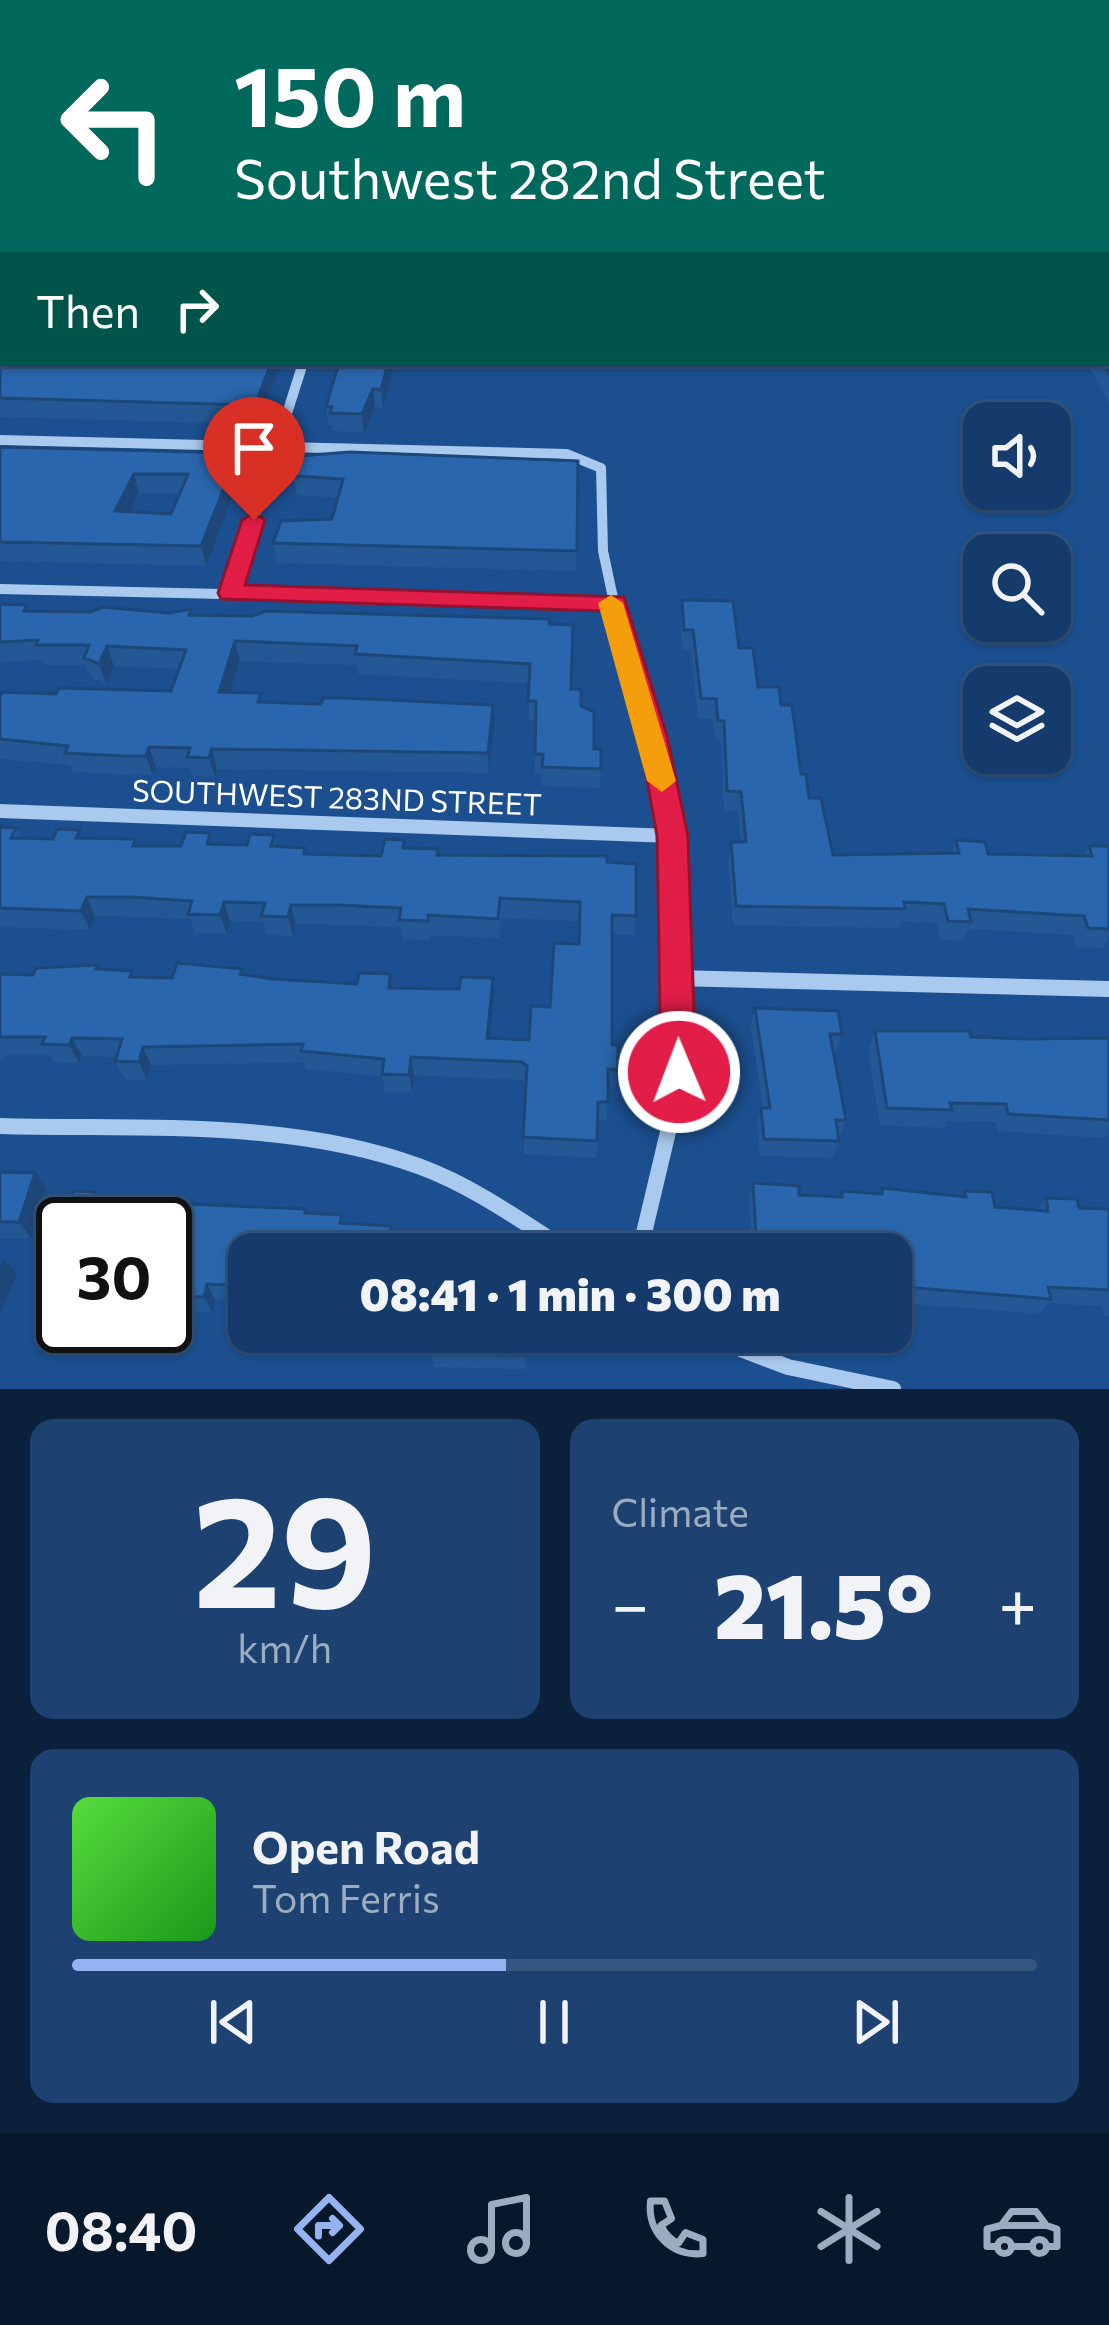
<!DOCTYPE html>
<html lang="en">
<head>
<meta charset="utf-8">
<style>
	:root { --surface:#143b6b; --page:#1d4271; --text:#f1f3f6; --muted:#9dadc1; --line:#33557e; --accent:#95b2f1 }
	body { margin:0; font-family:Commissioner,sans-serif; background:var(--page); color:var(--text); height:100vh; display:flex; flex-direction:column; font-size:45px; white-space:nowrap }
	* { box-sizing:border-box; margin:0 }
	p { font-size:39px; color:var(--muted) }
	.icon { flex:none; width:66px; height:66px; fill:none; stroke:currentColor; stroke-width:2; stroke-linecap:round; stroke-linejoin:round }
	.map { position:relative; height:1389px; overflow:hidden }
	.side { display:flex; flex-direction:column; gap:30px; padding:30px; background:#0b203b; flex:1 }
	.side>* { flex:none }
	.top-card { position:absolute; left:0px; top:0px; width:1110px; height:366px; box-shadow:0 3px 9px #0004,0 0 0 3px var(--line); background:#00695c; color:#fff; overflow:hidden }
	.tools { position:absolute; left:963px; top:402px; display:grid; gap:24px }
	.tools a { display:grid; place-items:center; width:108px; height:108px; border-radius:24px; background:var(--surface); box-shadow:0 3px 9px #0004,0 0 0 3px var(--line); font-size:60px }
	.speed { position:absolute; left:36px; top:1197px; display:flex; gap:24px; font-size:60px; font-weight:700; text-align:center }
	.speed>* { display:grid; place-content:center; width:156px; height:156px; border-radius:50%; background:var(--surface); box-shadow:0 3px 9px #0004,0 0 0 3px var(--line); line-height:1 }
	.speed .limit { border:6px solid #111; border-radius:18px; background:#fff; color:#111 }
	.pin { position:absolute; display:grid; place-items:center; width:102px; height:102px; color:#fff; margin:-123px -51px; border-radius:50% 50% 50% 0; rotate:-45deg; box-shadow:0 0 12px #0007 }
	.pin .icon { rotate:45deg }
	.me { position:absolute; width:132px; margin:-66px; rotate:359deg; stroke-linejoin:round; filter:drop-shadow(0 0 9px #0008) }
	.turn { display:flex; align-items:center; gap:42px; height:252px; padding:0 36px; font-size:54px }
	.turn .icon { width:156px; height:156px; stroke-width:2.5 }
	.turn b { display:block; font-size:84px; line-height:102px }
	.then { display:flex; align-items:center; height:114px; padding:0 36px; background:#0003; gap:24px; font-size:45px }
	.big { font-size:90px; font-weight:800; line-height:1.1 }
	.side .tile { flex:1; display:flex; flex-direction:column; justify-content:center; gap:18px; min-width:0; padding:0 42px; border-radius:24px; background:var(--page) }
	.side .dial { align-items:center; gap:0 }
	.dial b { font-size:156px; line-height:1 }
	.song { display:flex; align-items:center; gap:36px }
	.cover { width:144px; height:144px; border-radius:18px; background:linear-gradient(135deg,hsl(110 70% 55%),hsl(120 70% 35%)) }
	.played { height:12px; border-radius:6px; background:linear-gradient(90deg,var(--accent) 45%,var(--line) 45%) }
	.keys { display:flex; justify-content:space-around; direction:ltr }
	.heat { display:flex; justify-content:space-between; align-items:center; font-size:66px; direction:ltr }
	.side .tiles { flex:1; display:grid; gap:30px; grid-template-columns:1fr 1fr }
	.tile:last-child { grid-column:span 2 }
	.trip { position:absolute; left:228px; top:1233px; width:684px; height:120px; border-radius:24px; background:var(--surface); box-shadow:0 3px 9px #0004,0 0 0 3px var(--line); font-weight:800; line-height:120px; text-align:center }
	.dock { display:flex; height:192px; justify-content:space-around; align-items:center; background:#08182b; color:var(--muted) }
	.dock .icon { width:84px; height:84px }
	.dock .current { color:var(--accent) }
	.dock b { font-size:54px; color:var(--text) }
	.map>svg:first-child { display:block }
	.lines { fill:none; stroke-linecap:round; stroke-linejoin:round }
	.minor-far4 { stroke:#a9c9ee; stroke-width:6 }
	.minor-far3 { stroke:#a9c9ee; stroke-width:8 }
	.minor-far2 { stroke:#a9c9ee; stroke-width:10 }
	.minor-far1 { stroke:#a9c9ee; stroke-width:14 }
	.minor { stroke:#a9c9ee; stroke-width:16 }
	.tertiary { fill:#a9c9ee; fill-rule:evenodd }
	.wall { fill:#245895; fill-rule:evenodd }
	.shaded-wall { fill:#1d4779 }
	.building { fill:#2a66ad; stroke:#1d4779; stroke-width:3; fill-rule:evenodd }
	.route { fill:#e11d48; stroke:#92132f; stroke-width:3 }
	.slow { fill:#f59e0b }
	.labels { text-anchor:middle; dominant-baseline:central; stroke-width:12; stroke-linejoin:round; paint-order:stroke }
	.street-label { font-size:30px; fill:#fff; stroke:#1b4f8f }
</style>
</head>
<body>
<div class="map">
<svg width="1109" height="1389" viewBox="0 0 1109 1389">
	<rect width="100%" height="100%" fill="#1b4f8f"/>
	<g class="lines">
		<path class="minor-far4" d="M682,2H713"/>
		<path class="minor-far3" d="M0,221L3,217"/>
		<path class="minor-far2" d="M0,440L567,454L601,468L603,551L618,621
			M0,589L615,603
			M230,593L303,363"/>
		<path class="minor-far1" d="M617,618L665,797L679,957
			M0,811L672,836"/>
		<path class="minor" d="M676,978L1109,989
			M0,1126C138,1130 289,1118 421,1167C475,1187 524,1223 573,1254
			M639,1254L668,1132L679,954
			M696,1332L788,1367L893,1389"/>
		<path class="tertiary" d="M955,0H965L966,3H956Z
			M1107,231L1109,232V242L1107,241Z
			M0,260H3V268H0Z
			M1107,278H1109V286H1107Z"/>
	</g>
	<path class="wall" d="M1025,0H1109V40H1107V3H1028Z
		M0,271L3,363H281L260,421L253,424L0,417Z
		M1109,286V404L1087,363H1107Z
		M339,363H395L383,408H375L364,433L333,431L332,425H329L326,406Z
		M0,447L242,472L206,566L0,561ZM139,493L180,494L171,514L130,512Z
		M578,461L576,571L277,563L273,543L332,519L338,498L297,495L293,476Z
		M682,600L739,648L758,687L781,705L801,774L833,855L952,853L956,840L988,854L1084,856L1089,846H1109V937L1103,948L1077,947L1074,935L968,929L963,941L940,940L937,923L901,921L899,928L733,925L728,861L731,842H741L738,811H724L721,741H715L713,719L698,718L691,650H682L681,620Z
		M0,604L29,611L169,613L191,609L193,615L549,624L571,689L581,706L594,749H601L600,788L542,786V774L535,773V721L529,720V683L358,674L357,665L240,661L230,692L263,702L494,725L489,773L217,769L215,777H193L190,768L156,767L153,776L132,775L73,772L70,765L0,759V696L171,691L179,669L114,666L106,684L91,678L86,665H44L42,660L0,662Z
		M0,827L16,828L21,838L135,839L137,846L247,845L274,835L277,847L305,848L306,854L381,856L405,848L438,849V855L607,862L636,916L634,935L612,934V1045L618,1070L616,1088L608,1087L607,1120H598L596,1158L524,1154L526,1083L522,1080L414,1075L412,1093L385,1092L382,1076L306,1069L304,1062L151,1065L147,1080L125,1079L115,1061L117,1057L82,1056L79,1063L53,1062L49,1055H5L3,1061H0V974L33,975L98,965L100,969L132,971L135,977L172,978L242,969L244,974L273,979L494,997L490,1038L529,1040L550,1007L579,944L580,921L501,918L499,938L431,935L430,940L402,939L400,927L341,925L296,924L293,936L267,935L263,922L230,921L227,934L195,933L190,919L140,917L95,916L90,930L0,927Z
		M755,1008L842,1034L836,1052H833L846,1120L840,1137H838L839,1141L832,1158L760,1156L757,1125L761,1108H763L751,1026Z
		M875,1031L1027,1039L1109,1038V1131L1105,1138L998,1131L996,1122L947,1121L943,1128L880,1125L868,1049Z
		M0,1172L35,1173L47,1189L31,1238H0Z
		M753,1183L799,1195L839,1197L842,1191L879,1193L882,1188L961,1196L964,1191L995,1207L1037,1210L1046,1198L1079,1208L1109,1209V1316H1104L1101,1306L1048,1303L1039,1314L891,1302V1254H752L749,1199Z
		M74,1191L94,1192L99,1200L306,1209L308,1213L342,1215L344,1224L391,1226L395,1242L394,1254H249V1301L215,1299L212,1312L182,1311L176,1300H165V1224H64Z
		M63,1226V1295L58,1294L46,1279Z
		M433,1332H526L525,1369L434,1367L431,1353Z"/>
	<path class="shaded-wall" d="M3,165V187L0,190V169Z
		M271,363H281L260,421L253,424L249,405Z
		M388,363H395L383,408L381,390Z
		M373,389L375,408L364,433L362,414Z
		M238,453L242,472L206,566L201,546Z
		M134,474L139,493L121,531L115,511Z
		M235,641L240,661L224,711L219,692Z
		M107,646L114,666L106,684L99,664Z
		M493,705L494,725L489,773L488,753Z
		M149,747L156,767L153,776L146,756Z
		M212,749L217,769L215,777L209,758Z
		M87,897L95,916L90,930L81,911Z
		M224,902L230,921L227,934L220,915Z
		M291,905L296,924L293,936L288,917Z
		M493,978L494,997L488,1056L487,1038Z
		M72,1038L82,1056L79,1063L69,1045Z
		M143,1047L151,1065L147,1080L139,1062Z
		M411,1057L414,1075L412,1093L409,1075Z
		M35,1173L47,1189L31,1238L19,1222Z
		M391,1226L395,1242L394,1254H388Z
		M4,1259L17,1274L0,1313V1268Z
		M207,1284L215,1299L212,1312L204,1297Z"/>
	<path class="building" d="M0,0H285L283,3H3V60H0Z
		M321,0H541V3H320Z
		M583,0H656V3H583Z
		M702,0H889L899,3H702Z
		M1045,0H1109V19H1107V3H1048Z
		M1107,106L1109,109V147L1107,144Z
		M3,114V165L0,169V117Z
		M0,271H3V363H271L256,402L249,405L0,398Z
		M1107,286H1109V373L1103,363H1107Z
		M339,363H388L381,390L373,389L362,414L330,413L332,407L326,406Z
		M0,447L238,453L201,546L0,542ZM134,474H188L171,514L115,511Z
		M350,452L578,461L577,551L273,543L281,521L332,519L343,479L293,476L299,456Z
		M682,600L733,601L739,648H753L758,687H779L781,705H792L801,774H806L809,798H821L833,855L959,853L956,840L985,842L988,854L1092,856L1089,846H1109V929L1088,928L1084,916L968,909L971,922L948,921L944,904L904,902L905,909L736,906L731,842H746L741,792L727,791L724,721H718L716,699L701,698L693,630H684Z
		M0,604L27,605L24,611L90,612L103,607L169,613L191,609L189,615L252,616L266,611L549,619V624L573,625L571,689H581V706L594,712V749H601V769L542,767L543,754H535L536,701H528L530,664L355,654L357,646L235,641L219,692L261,693L258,702L321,704L323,698H346L493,705L488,753L212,749L209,758L187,757L190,748L149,747L146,756H125L65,753L68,746L0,739V696L2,692L56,694L59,688L171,691L186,650L107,646L99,664L84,658L89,645H36L38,640L0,642Z
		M0,827L16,828L11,838L53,839L57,829L80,830L76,838L135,839L133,846H181L186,832L210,833L207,844L247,845L250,834L274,835L271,846L305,848L304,854L381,856L385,839L404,840L403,848L438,849L437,855L607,856V862L636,864V916L612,915V1045H618V1070L608,1069V1102H598L597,1141L523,1137L527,1066L522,1062L411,1057L409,1075L382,1074L384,1059L301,1051L303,1044L143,1047L139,1062L115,1061L122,1039L72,1038L69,1045L42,1044L45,1037H0V974L33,975L36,968L98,965L96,969L132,971L130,977L172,978L177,963L242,969L240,974L273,979L357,984L359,973L390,974L389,988L459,989L461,977L493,978L487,1038L529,1040L531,1006L550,1007L554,943L579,944L580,902L500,898L498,919L428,915V921L399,920L401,908L337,905H291L288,917L261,916L265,903L224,902L220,915L188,914L192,901L132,897H87L81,911L0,908Z
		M755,1008L838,1011L842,1034H830L846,1120H836L839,1141L764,1139L761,1108H770Z
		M875,1031H969L971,1037L1027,1039L1109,1038V1120L1008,1114L1006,1104L950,1103L952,1110L887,1108Z
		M0,1172L35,1173L19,1222H0Z
		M753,1183L799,1186V1195L842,1197V1191L882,1194V1188L966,1197L964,1191L992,1192L995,1207L1048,1211L1046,1198L1077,1199L1079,1208L1109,1209V1290L1048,1287L1051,1299L891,1286V1254H757Z
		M74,1191L94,1192L92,1200L306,1209L305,1213L342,1215L340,1223L391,1226L388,1254H249V1286L207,1284L204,1297L173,1296L176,1286L165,1285V1224H64Z
		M63,1226V1280L46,1279Z
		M433,1332H525L524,1355L431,1353Z"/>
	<path class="route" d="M254,513L265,520L245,585L624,597L667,736L688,836L696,1072L691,1083L679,1088L666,1083L661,1072L657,836L639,736L604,611L221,599L218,593L242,520Z"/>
	<path class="slow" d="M611,595L623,603L676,781L662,792L647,781L598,603Z"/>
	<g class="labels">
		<g class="street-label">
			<text transform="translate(337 796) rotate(2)">SOUTHWEST 283ND STREET</text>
		</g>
	</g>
</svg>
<div class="tools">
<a><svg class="icon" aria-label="sound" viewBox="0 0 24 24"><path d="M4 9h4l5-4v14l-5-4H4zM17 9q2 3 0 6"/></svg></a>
<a><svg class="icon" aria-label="search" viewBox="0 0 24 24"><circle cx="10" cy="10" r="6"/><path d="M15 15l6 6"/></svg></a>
<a><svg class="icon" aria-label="layers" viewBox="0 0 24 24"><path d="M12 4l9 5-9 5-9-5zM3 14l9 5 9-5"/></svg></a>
</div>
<div class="speed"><div class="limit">30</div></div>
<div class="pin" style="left:254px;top:520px;background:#d93025"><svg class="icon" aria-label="arrive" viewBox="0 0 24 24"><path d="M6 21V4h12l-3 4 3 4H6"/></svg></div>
<svg class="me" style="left:679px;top:1072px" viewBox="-20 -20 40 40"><circle r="17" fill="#e11d48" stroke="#fff" stroke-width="3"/><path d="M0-11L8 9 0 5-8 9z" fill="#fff"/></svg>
<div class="trip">08:41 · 1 min · 300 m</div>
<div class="top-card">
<div class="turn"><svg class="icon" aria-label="left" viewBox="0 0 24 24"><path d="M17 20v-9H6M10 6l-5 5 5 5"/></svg><div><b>150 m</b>Southwest 282nd Street</div></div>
<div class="then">Then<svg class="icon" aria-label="right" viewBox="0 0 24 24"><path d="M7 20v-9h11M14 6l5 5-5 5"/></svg></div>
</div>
</div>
<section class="side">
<div class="tiles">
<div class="tile dial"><b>29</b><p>km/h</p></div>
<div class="tile"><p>Climate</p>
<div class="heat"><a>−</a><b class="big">21.5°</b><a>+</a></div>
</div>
<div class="tile">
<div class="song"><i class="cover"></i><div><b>Open Road</b><p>Tom Ferris</p></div></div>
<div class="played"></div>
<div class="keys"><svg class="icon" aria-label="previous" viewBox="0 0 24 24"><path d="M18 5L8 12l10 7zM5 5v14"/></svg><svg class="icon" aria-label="pause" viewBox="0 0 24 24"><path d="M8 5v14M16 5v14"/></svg><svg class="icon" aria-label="next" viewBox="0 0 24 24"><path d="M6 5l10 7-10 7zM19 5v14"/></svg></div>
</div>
</div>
</section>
<nav class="dock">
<b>08:40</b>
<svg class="icon current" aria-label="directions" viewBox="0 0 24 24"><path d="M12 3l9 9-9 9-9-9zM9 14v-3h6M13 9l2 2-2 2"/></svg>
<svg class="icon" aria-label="music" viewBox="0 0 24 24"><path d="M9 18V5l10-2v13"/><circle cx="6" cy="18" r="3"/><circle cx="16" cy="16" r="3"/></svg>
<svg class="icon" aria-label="phone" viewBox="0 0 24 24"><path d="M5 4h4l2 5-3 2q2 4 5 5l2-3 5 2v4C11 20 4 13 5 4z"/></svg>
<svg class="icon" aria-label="climate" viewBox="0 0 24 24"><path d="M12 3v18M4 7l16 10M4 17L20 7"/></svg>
<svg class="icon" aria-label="car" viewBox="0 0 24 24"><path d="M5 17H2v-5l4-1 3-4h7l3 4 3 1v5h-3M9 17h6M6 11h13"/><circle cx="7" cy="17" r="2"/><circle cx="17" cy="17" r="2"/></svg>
</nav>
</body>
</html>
